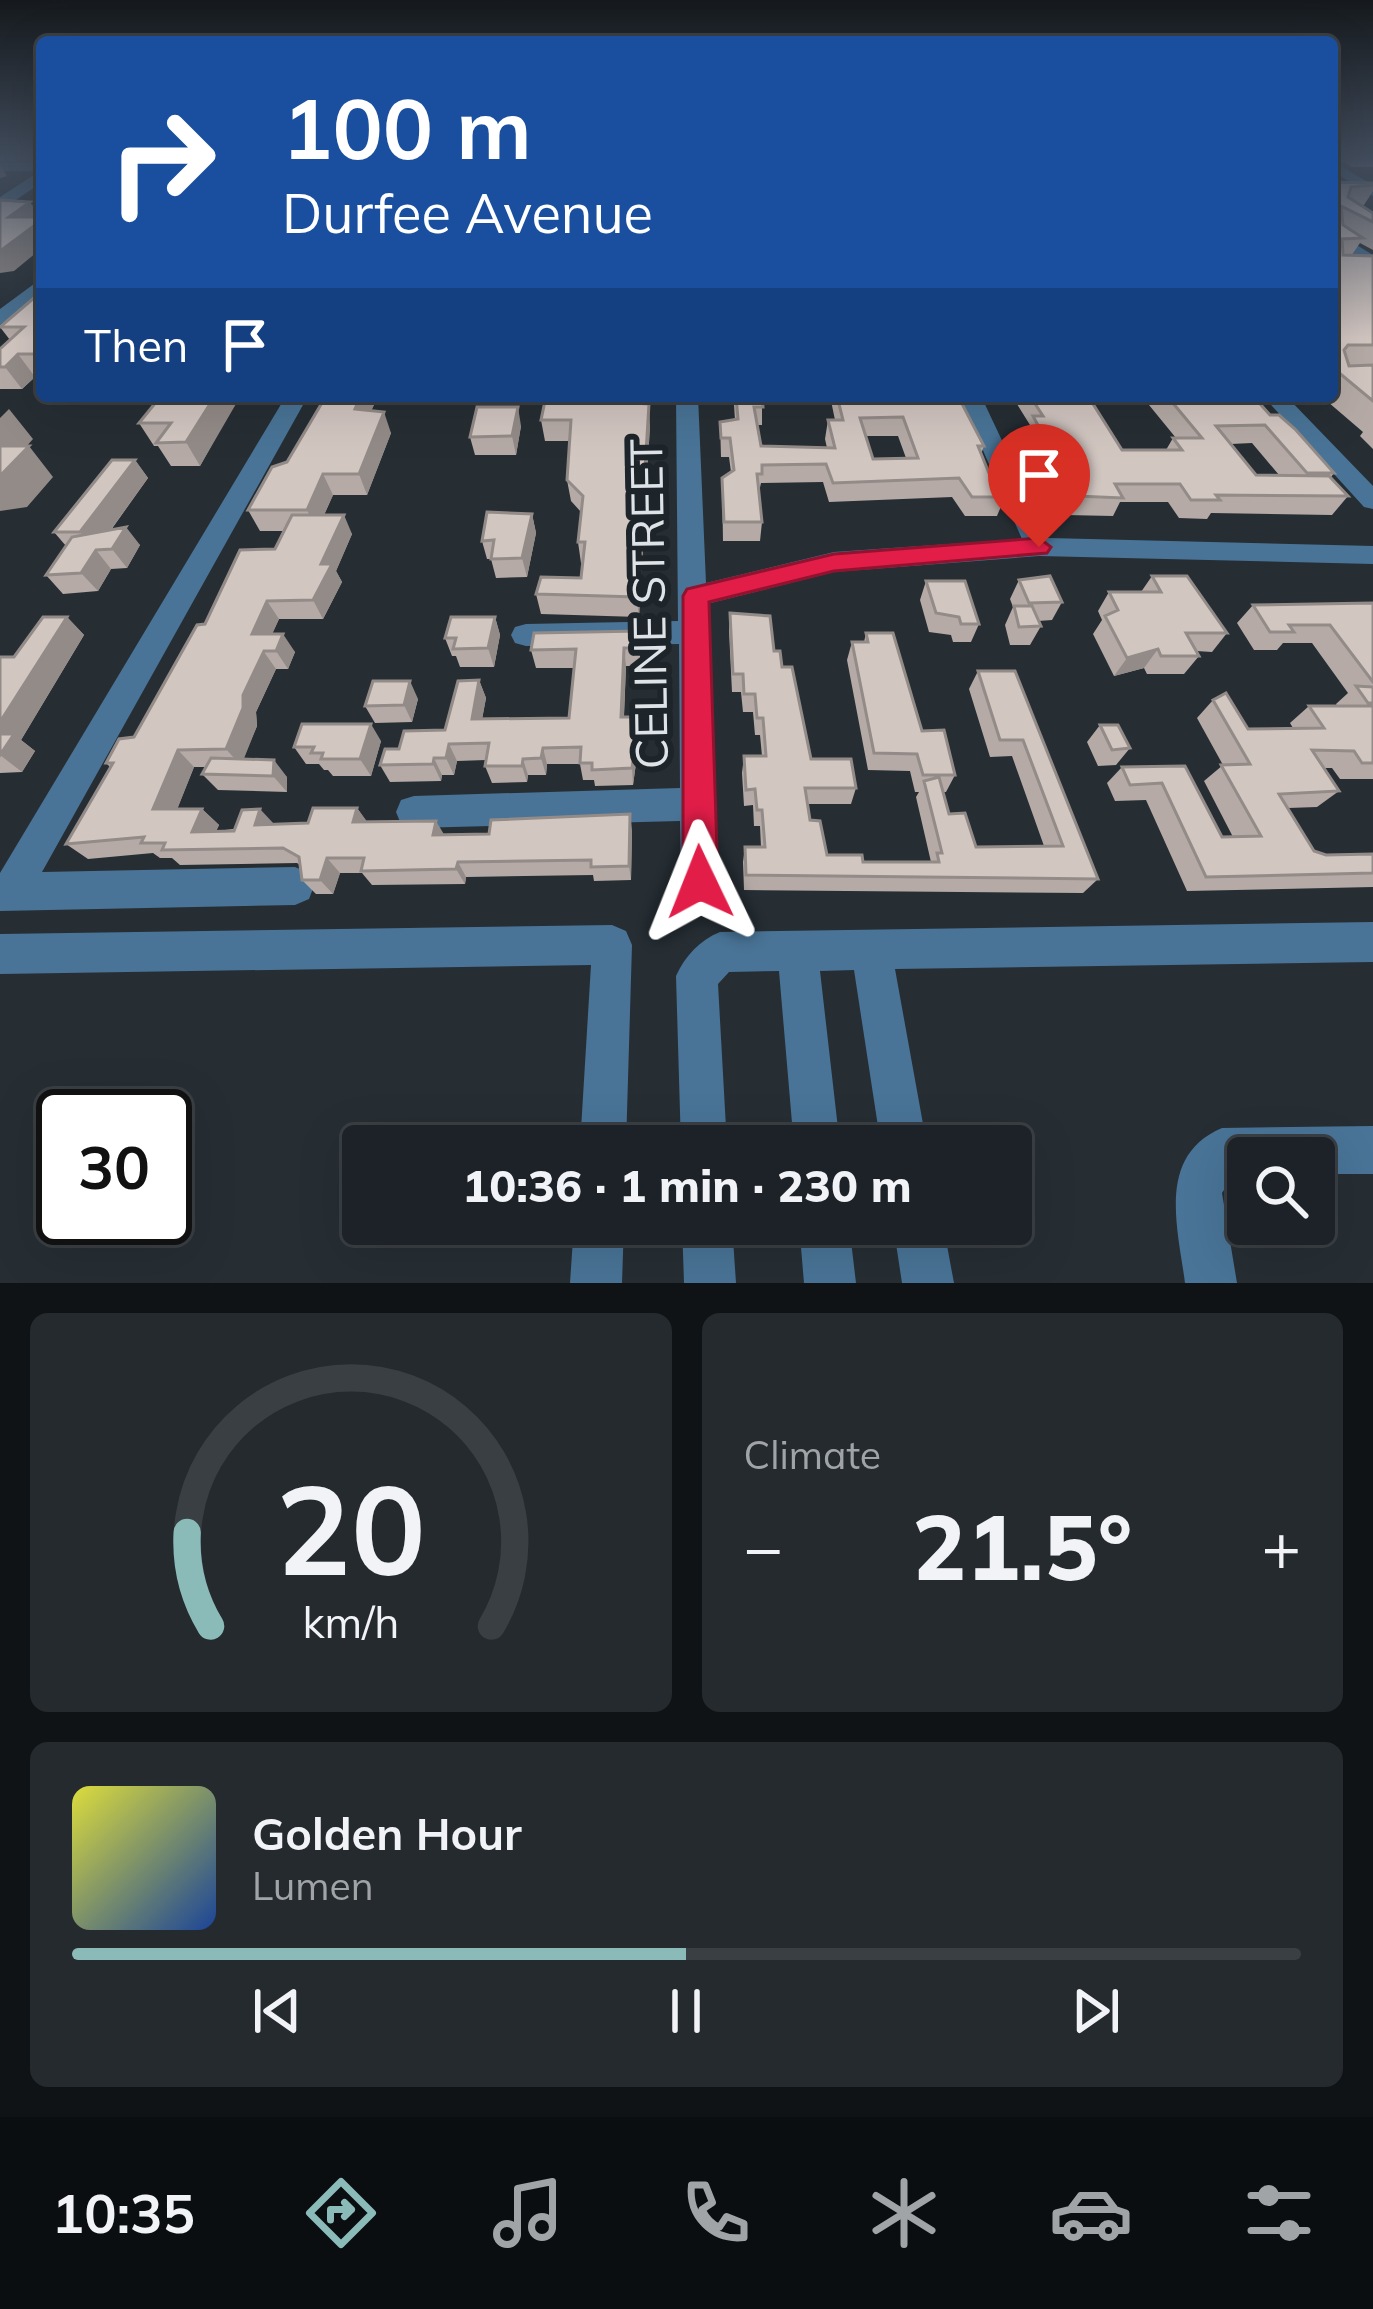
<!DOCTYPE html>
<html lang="en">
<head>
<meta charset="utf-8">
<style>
	:root { --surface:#1c2227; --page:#252a2f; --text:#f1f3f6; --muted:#a0a4a7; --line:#3a3f44; --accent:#8bbbb9 }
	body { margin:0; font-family:Mulish,sans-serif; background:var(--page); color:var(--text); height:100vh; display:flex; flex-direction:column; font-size:45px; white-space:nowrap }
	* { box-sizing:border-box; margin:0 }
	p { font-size:39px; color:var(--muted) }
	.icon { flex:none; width:66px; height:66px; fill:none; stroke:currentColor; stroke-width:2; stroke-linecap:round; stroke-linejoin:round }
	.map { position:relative; height:1283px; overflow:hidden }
	.panel { display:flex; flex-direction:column; gap:30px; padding:30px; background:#0f1315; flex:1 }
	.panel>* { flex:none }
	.guide { position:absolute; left:36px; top:36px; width:1302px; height:366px; border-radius:12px; box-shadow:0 12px 48px #0002,0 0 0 3px var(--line); background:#1a4fa0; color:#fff; overflow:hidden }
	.fabs { position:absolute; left:1227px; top:1137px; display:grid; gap:24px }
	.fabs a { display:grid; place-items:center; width:108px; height:108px; border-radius:12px; background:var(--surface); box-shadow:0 12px 48px #0002,0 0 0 3px var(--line); font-size:60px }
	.speed { position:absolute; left:36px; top:1089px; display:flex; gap:24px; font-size:60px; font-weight:700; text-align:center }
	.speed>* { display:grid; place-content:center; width:156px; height:156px; border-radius:50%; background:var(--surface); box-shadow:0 12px 48px #0002,0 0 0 3px var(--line); line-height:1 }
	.speed .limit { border:6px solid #111; border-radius:18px; background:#fff; color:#111 }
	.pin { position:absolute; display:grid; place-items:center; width:102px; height:102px; color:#fff; margin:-123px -51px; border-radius:50% 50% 50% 0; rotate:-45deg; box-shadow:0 0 12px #0007 }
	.pin .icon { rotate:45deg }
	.me { position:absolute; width:132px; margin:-66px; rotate:358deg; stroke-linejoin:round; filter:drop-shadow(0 0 9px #0008) }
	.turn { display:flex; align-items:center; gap:42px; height:252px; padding:0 48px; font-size:54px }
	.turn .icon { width:156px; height:156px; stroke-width:2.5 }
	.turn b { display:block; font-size:84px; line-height:102px }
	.then { display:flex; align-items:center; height:114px; padding:0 48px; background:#0003; gap:24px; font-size:45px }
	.big { font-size:90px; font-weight:800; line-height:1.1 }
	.panel .card { flex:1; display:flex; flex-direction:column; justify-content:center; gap:18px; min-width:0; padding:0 42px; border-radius:18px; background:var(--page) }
	.panel .dial { align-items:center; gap:0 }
	.dial svg { height:312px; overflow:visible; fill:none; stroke:var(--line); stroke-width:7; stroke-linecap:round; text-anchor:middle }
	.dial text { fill:var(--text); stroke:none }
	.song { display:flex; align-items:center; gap:36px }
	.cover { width:144px; height:144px; border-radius:18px; background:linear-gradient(135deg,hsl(60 70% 55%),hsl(220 70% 35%)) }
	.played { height:12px; border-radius:6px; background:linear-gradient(90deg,var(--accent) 50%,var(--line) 50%) }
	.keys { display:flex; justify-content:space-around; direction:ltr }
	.heat { display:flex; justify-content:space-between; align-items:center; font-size:66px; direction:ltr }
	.panel .tiles { flex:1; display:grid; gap:30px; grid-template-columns:1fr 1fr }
	.card:last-child { grid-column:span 2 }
	.trip { position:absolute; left:342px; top:1125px; width:690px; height:120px; border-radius:12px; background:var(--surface); box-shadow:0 12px 48px #0002,0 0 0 3px var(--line); font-weight:800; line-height:120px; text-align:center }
	.tab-bar { display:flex; height:192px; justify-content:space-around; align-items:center; background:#0b0e10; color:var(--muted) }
	.tab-bar .icon { width:84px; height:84px }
	.tab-bar .current { color:var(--accent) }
	.tab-bar b { font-size:54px; color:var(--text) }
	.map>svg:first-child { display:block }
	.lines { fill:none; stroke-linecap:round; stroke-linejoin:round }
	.minor { fill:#497497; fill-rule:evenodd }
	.wall { fill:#b5aaa6; fill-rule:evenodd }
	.shaded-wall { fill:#938b87 }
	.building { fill:#d2c6c1; stroke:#938b87; stroke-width:3; fill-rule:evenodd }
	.route { fill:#e11d48; stroke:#92132f; stroke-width:3 }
	.labels { text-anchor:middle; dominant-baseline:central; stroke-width:12; stroke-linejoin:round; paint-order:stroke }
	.street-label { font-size:45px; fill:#dee3e7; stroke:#1d242a }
</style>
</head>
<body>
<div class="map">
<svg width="1373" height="1283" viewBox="0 0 1373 1283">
	<rect width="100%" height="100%" fill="#262e34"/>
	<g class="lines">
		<path class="minor" d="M1332,161L1373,185V196L1332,171Z
			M0,163H42V182L13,202L42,206V216L0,209V197L40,171H0Z
			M1332,230L1373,255V268L1332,242Z
			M42,278V292L0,325V309Z
			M286,396H308L42,872L295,867L309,873L314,886L309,899L295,905L0,911V873Z
			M676,396H698L706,583L834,552L1022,539L959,396H981L1048,538L1373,546V564L1039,556L834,572L707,604L719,882L713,895L700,901L687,895L681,882L680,821L414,828L401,824L396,812L401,800L414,796L680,788L679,644L526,646L515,643L511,635L515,627L526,624L678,621Z
			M1263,396H1286L1373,486V509L1364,507Z
			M1373,922V962L895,969L927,1146H881L854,970L820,971L840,1146H794L779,971L729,972L718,984L727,1146H681L676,976C685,956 700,940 720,932Z
			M612,925L626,931L632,945L626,1146H580L591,965L0,974V934Z
			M1373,1126V1174H1314V1158H1248V1175H1234L1222,1193L1237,1283H1185C1178,1228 1156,1156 1222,1128Z
			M574,1224H624L622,1283H570Z
			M682,1224H732L736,1283H684Z
			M799,1224H849L856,1283H804Z
			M893,1224H943L954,1283H902Z"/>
	</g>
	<path class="wall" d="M1339,159H1373V167H1352Z
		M1332,182L1373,183V191L1364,205H1361L1373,213V250L1360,243L1351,256H1373V449L1360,436L1363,432L1321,396H1332Z
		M42,297V377H35L22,389H0V349L10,340L0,327Z
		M161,396H239L200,466H171L158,446H154L139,423Z
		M326,396H381H378L371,411L391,433L367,495H333L324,515L352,534L336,571L342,582L323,619H279L272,634L295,652L288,669H276L256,712L257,726L243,759L287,777V792L218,790L202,774L206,767H194L177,809H202L219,825L216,831L274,824L308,823L357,808L367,822L444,834L632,830L631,880L594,881L593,875L466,877L465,884L372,885L362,873H340L333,894H316L302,880L300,865L297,863L180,865L172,858H160L153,853L88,859L66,844L110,767L106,763L134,737L205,624L275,549L284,531H260L248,510L287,462Z
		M575,396H623V402L650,425L639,617L541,614L536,594L581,578L583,563H581L578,542L581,512L571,501L567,480L570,441H545L541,420L575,400Z
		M728,396H762V425H758L761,446L827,448L825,439L828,420H835L830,396H958L984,446L981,454L991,478L1005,497L997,516H965L952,497L829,502L823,482L761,483L759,492L762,522L760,541H723L722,478L731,472L729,457H721L720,422L735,420L734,405H728ZM866,436H898L906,458L873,459Z
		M1012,396H1088L1122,450H1166L1173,438H1176L1149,405L1154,396H1253L1270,415L1334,473L1331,477L1348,496L1332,515L1211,513L1207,519L1179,518L1168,502H1120L1113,516L1066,515L1026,434L1030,425ZM1252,443L1279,475H1256L1231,444Z
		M521,426L516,455H475L470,437Z
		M135,460L148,478L111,530L140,545L127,568L111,569L98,591L63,594L46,575L66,546L54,532Z
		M532,514L536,533L527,577L496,578L491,559H487L482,541Z
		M1152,576L1227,633L1212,652L1196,651L1199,656L1184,674H1147L1144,668L1114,676L1093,634L1102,620L1098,611L1109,592H1141Z
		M1019,580L1062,602L1052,620L1038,621L1041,626L1030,645H1010L1005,625L1013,607L1010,599Z
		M926,581L979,624L971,642H953L951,635L929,632L920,600Z
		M1373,603V779H1340L1332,768H1323L1339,791L1317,807L1288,808L1314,851L1326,855L1373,854V887L1187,891L1146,800L1115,801L1107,783L1122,767L1185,766L1222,837H1233L1204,781L1223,765L1197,718L1213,700L1248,729L1293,728L1290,723L1309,706H1337L1336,704L1348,693L1312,643H1283L1277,650H1254L1237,623L1253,605Z
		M730,613L774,651L782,667L811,759L856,788L851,804H808L810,820L827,855L863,862H931L916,797L919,792H915L910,771L868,770L847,660L852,642H864L866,633L922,731L955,775L946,792H943L949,814L976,847L1044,846L1012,756L990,757L969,689L978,671H1015L1098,879L1083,893L744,890L743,862L745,847H761L760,826H754L753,805L744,806L742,773L744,756H762L760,735H755L753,712H743L741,692H732L729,631Z
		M67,617L84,635L21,740L35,751L22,772L0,773V657H14Z
		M495,617L500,635L494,667H460L456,656H452L445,638Z
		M640,631V666H626L624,717L640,734L633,785L595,786L594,780H583L580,764H547L546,775H528L527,782L492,783L485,766L486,760L457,761L454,775H442L441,781L390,782L380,765L399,749L445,730L479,680L486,698L482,719L569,718L574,668H536L531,650Z
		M418,699L412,722L375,723L365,706Z
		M1100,725L1130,748L1116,765L1098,766L1087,742Z
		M381,741L371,776H333L328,770H324L319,764H306L294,747Z"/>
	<path class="shaded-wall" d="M0,164L7,176L0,178Z
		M30,202L41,220L9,217Z
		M42,220V248L14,271L0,273V251Z
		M18,354L35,377L22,389L5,367Z
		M215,396L240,397L200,466L186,442Z
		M361,396H378L363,429L355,409Z
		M649,404L650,425L639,617L637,597Z
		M518,407L521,426L516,455L512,436Z
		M9,409L33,439L0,476V418Z
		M384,412L391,433L367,495L359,474Z
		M29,446L53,477L27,507L0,511V476Z
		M135,460L148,478L96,550L111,569L98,591L81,573L95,550L80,532Z
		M323,474L333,495L317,531L307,510Z
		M532,514L536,533L527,577L522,558Z
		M344,515L352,534L336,571L342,582L323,619L313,600L321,564Z
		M126,527L140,545L127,568L112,549Z
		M267,601L279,619L264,652L276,669L256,712L257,726L241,766L226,749L252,634Z
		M67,617L84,635L21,740L35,751L22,772L0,755V722Z
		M495,617L500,635L494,667L488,648Z
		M283,634L295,652L288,669L276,651Z
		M624,648L626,666L623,735L621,717Z
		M1158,649L1144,668L1114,676L1127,658Z
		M479,680L486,698L479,736L472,719Z
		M410,681L418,699L412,722L404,705Z
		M639,717L640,734L633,785L632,768Z
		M371,724L381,741L371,776L360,759Z
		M449,744L457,761L454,775L446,758Z
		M543,748L547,764L546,775L541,758Z
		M178,750L194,767L171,825L153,809Z
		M434,758L442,775L441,781L433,764Z
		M523,759L528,775L527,782L522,766Z
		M274,760L287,777V792L273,776Z
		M357,808L368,823L353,822Z
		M202,809L219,825L209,847L192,832Z
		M260,809L275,825H255Z
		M630,814L632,830L631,880L629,866Z
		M436,821L445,836L433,835Z
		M327,858L340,873L333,894L320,880Z
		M458,862L466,877L465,884L456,869Z"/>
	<path class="building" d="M1332,182L1373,183V185L1351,187L1348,197L1373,213V222L1341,206L1343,225L1363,238L1342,239L1343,255L1373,256V345H1348L1344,350L1349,366L1373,365V401L1332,367V361H1337L1332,356Z
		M0,200L30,202L9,217H42V220L0,251Z
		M35,297H42V354H18L5,367H0V349L24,327H0Z
		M161,396H215L186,442L156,443L171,423H139Z
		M326,396H361L355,409L384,412L359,474H323L307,510H248L272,467L287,462Z
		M575,396H620V402L649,404L637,597L536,594L541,577L581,578L585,542H578L583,496L567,480L571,420H541L545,401L575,400Z
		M736,396H762L763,407H754L761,446L835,448L828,420H843L837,396H958L984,446H978L991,478H996L1005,497H972L959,478L833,483L826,464L762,465V474H757L762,522H724L722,478L734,470L730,438H721L720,422L738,419ZM903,417L918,458L873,459L860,418Z
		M1030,396H1088L1122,450H1182L1173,438H1202L1167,396H1253L1270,415H1279L1295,429L1334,473H1307L1265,425L1216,426L1256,475L1329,476L1348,496L1216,495L1220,500H1191L1180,484H1115L1123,498L1076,496L1033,416H1043Z
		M477,407H518L512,436L470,437Z
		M0,446H29L0,476Z
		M112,460H135L80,532H54Z
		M487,512L532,514L522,558L491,559L494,540L482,541Z
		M292,515H344L321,564H332L313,600L267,601L252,634H283L276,651H264L243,695V708L226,749L178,750L153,809H202L192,832L234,831L242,810L260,809L255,825L308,823L313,808H357L353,822L436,821L433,835L489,834L491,820L630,814L629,866L591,867V860L458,862L456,869L361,871L364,858H327L320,880H302L299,857L283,848L162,850L165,843H141L144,837L66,844L113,763H106L119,739L134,737L197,625L205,624L240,550L275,549Z
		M126,527L112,549L96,550L81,573L46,575L72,537Z
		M1050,576L1062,602L1029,603L1019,580Z
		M1152,576H1187L1227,633H1186L1199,656H1161L1158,649L1127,658L1105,616L1118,610L1109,592H1161Z
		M926,581H965L979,624H961L959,617L936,613Z
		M1373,603V682L1330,625H1289L1294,632H1270L1253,605Z
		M1014,606H1032L1041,626L1019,627Z
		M730,613L770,616L774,651H780L782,667H792L811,759H851L856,788H805L810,820L820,821L827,855H862L863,862H939L937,853H942L924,781L939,777L949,814L965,813L976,847L1063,846L1023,740H1000L978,671H1015L1098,879L746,875L745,847H765L762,810H757L755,789L746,790L744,756H766L763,718H757L755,694H744L743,674H733Z
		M43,617H67L0,722V657H14Z
		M451,617H495L488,648L453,649L456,638H445Z
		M640,631L639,648H624L621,717H639L632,768L592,770V763H580L581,747L543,748L541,758L523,759L522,766H485L489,743L449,744L446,758H434L433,764L380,765L385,749H399L404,731L445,730L458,681L479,680L472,719L569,718L576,649L531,650L534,633Z
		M866,633H893L922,731L944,730L955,775H923L917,754L874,753L852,642H868Z
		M373,681H410L404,705L365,706Z
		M1356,686L1373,687V703H1368Z
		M1226,693L1248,729L1324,728L1309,706H1373V763H1362L1354,751L1312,750L1339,791L1279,794L1314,851L1326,855L1373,854V873L1206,877L1162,783L1130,785L1122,767L1185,766L1222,837L1261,836L1221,765L1250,764L1213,700Z
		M302,724H371L360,759H321L323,753H311L314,747H294Z
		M1100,725H1118L1130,748L1112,750Z
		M0,734H14L0,755Z
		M211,758L274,760L273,776L202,774Z"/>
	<linearGradient id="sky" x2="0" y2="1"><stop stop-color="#15191d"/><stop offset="0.47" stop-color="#414c5c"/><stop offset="1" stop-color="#414c5c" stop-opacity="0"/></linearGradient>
	<rect width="1373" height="339" fill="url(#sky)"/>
	<path class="route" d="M1039,538L1051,547L1047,553L834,571L709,602L718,882L712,894L700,899L688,894L683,882V596L687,589L834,554Z"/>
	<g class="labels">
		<g class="street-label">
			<text transform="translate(648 604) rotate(-91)">CELINE STREET</text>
		</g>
	</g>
</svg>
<div class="fabs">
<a><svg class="icon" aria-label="search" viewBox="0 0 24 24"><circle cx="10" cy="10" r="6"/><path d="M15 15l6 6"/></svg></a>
</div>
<div class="speed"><div class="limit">30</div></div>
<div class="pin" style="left:1039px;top:547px;background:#d93025"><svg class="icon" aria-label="arrive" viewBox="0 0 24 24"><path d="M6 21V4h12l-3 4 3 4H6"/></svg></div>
<svg class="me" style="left:700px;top:882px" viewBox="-20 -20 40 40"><path d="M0-17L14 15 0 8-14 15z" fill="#e11d48" stroke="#fff" stroke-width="4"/></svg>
<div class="trip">10:36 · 1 min · 230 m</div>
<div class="guide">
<div class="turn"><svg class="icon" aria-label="right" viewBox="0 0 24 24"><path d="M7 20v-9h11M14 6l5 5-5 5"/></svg><div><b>100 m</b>Durfee Avenue</div></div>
<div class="then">Then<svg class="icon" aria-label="arrive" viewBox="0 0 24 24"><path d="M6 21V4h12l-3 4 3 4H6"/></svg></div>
</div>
</div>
<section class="panel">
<div class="tiles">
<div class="card dial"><svg viewBox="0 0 100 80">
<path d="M14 69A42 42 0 1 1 86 69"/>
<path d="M14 69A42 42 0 0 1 8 45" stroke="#8bbbb9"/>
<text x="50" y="56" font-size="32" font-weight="700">20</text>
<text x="50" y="72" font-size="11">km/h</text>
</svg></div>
<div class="card"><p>Climate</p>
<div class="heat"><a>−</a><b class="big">21.5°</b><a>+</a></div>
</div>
<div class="card">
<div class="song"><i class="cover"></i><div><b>Golden Hour</b><p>Lumen</p></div></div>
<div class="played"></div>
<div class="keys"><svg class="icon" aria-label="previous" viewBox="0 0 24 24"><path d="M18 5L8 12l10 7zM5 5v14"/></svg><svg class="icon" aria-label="pause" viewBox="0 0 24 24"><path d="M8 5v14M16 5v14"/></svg><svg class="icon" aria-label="next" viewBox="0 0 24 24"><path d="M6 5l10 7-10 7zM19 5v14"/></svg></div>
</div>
</div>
</section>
<nav class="tab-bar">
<b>10:35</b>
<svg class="icon current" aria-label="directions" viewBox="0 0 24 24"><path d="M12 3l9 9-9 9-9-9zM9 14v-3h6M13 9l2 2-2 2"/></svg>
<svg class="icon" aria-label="music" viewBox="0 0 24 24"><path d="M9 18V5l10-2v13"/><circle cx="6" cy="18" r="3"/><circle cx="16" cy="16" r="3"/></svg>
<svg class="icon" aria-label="phone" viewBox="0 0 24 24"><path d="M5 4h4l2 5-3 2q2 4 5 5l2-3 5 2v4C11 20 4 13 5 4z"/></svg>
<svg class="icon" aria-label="climate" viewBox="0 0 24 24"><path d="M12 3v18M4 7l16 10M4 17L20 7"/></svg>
<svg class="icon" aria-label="car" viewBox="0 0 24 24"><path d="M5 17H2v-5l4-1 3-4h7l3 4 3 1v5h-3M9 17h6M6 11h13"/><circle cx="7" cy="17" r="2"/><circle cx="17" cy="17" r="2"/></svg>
<svg class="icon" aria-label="filters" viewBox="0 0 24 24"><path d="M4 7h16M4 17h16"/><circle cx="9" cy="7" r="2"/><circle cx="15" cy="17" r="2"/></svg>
</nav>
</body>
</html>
